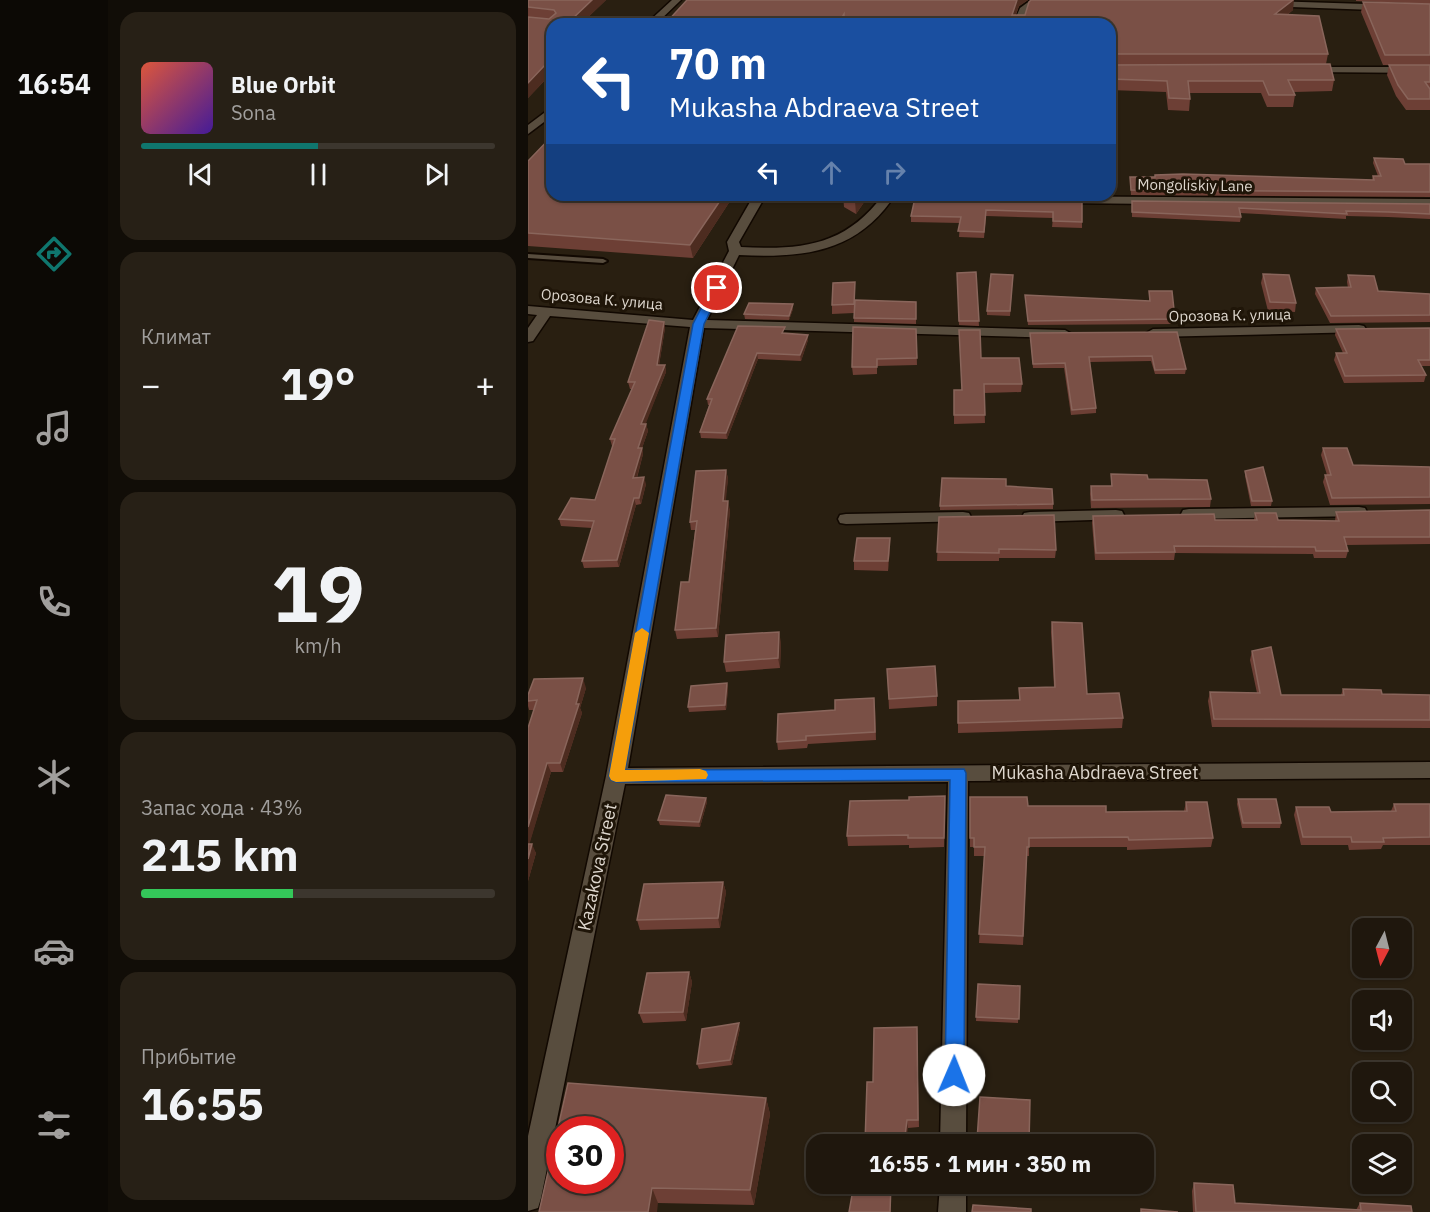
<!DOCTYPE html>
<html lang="ru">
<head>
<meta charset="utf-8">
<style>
	:root { --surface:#1f170d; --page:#272016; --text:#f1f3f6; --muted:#a19f9d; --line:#3c362e; --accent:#0f766e }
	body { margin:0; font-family:"IBM Plex Sans",sans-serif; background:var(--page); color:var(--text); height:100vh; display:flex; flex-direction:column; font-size:22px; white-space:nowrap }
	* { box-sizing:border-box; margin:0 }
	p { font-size:20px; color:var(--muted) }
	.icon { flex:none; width:33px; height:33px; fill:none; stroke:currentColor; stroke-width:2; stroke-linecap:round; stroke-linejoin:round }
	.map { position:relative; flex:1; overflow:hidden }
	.drawer { display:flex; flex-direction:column; gap:12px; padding:12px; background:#110d07; width:420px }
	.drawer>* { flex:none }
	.hud { position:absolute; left:18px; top:18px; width:570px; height:183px; border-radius:18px; box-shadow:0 2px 4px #0004,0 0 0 2px var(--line); background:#1a4fa0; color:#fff; overflow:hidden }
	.needle { width:39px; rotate:187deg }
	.controls { position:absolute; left:824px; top:918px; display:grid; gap:12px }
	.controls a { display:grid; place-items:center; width:60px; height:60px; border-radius:12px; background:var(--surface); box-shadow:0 2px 4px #0004,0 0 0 2px var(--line); font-size:30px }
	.speed { position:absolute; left:18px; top:1116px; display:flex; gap:12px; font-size:30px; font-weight:700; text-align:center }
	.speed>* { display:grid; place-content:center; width:78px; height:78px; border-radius:50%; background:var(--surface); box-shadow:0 2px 4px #0004,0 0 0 2px var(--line); line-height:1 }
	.speed .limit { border:9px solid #d22; background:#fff; color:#111 }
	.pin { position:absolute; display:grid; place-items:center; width:51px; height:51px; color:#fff; margin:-26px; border:3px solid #fff; border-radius:50%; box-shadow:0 2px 6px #0007 }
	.me { position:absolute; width:66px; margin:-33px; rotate:1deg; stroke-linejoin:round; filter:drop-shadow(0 0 4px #0008) }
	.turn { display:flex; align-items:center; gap:21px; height:126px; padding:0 24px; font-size:27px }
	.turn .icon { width:78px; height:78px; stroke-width:2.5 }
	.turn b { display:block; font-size:42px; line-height:51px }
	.lanes { display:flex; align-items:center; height:57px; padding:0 24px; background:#0003; justify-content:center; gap:30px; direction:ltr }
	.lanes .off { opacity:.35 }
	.big { font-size:45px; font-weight:800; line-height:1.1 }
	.drawer .tile { flex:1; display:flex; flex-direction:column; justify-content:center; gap:9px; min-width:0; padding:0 21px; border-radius:18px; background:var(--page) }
	.drawer .dial { align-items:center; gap:0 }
	.dial b { font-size:78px; line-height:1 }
	.song { display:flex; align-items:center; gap:18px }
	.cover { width:72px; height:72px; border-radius:9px; background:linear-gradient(135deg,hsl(10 70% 55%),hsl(260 70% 35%)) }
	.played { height:6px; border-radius:3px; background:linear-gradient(90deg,var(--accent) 50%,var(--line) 50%) }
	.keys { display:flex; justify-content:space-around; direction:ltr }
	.heat { display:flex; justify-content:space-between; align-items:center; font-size:33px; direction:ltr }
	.charge { height:9px; border-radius:4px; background:linear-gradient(90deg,#34c759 43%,var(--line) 0) }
	.trip { position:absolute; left:278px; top:1134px; width:348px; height:60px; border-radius:18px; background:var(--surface); box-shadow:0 2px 4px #0004,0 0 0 2px var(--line); font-weight:800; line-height:60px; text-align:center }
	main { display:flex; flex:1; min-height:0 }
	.tabs { display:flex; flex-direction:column; width:108px; justify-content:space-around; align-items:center; background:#0c0905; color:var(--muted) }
	.tabs .icon { width:42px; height:42px }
	.tabs .active { color:var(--accent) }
	.tabs b { font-size:27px; color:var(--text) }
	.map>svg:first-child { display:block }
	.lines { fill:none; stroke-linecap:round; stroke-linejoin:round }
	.lane-casing { stroke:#110801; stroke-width:4 }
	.street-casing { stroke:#110801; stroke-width:3 }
	.secondary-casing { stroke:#110801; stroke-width:3 }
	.lane { fill:#584d3e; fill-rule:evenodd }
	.street { fill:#584d3e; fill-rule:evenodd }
	.secondary { fill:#584d3e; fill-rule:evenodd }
	.wall { fill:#6d3f35 }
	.shaded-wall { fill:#4d2c20 }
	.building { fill:#7a5046; stroke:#89655b; stroke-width:1.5; fill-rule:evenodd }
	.route { fill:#1a73e8; stroke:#114b97; stroke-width:1.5 }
	.slow { fill:#f59e0b }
	.labels { text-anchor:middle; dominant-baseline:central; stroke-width:6; stroke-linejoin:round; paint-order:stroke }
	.far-street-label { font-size:15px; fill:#ded7ce; stroke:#1f1508 }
	.street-label { font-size:18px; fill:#ded7ce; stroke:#1f1508 }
</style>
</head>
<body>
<main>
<nav class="tabs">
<b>16:54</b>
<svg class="icon active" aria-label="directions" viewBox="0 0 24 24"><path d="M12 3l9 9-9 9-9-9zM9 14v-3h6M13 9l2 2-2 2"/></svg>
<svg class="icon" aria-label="music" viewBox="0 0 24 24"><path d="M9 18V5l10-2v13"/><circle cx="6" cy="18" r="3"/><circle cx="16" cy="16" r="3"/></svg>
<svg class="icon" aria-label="phone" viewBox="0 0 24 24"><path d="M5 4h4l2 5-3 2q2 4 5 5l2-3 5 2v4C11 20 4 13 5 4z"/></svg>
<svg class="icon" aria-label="climate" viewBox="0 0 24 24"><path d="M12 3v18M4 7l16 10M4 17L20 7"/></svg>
<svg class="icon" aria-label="car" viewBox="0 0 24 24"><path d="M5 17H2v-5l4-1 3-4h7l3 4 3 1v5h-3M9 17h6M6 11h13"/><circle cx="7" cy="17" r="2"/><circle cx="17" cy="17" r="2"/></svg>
<svg class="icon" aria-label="filters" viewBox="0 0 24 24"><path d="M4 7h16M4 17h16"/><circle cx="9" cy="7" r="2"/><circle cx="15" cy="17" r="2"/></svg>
</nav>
<section class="drawer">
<div class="tile">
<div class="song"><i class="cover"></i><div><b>Blue Orbit</b><p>Sona</p></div></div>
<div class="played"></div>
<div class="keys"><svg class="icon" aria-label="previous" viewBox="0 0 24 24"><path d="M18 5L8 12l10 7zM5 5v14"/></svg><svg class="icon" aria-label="pause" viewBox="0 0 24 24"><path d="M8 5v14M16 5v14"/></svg><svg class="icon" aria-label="next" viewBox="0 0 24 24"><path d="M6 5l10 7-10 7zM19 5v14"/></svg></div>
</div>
<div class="tile"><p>Климат</p>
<div class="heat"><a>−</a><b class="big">19°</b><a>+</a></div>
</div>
<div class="tile dial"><b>19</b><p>km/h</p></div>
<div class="tile"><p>Запас хода · 43%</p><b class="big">215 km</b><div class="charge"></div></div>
<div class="tile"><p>Прибытие</p><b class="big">16:55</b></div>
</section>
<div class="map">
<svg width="902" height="1212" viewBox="0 0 902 1212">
	<rect width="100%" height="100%" fill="#291f11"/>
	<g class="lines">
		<defs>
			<path id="lane" d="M0,254L75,259L79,261L75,263L0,258Z"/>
			<path id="street" d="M144,0H153L128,24H118Z
				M503,0H513L499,11L495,24H485L492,8Z
				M741,1L902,6V12L738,6L737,4Z
				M226,195H238L211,242L213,247C271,250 317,247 355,195L902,199V207L363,201C325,254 271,258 211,255L179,320L537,330L544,334L537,338L176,328L100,768L902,762V778L440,781L438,1144H412L420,782L97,784L13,1198L10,1208L0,1211V1136L78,776L162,327L22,316L5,341L0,342V328L9,315L0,314V306L165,320L201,251L199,242Z
				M831,325L836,326L838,329L836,332L625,337L618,333L625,329Z
				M831,507L837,508L839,512L837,516L661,519L655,518L653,514L655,510L661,509Z
				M588,510L594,511L596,515L594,519L502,522L496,521L494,517L496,513L502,512Z
				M435,512L441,513L443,517L441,521L318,524L312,523L310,519L312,515L318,514Z
				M412,1184H438V1212H410Z"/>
			<path id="secondary" d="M779,67H902V73L775,72L774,70Z
				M24,107V116L0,134V125Z"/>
		</defs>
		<use href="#lane" class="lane-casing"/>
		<use href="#street" class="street-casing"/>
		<use href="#secondary" class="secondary-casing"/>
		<use href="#lane" class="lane"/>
		<use href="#street" class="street"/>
		<use href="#secondary" class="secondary"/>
	</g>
	<path class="wall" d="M0,0H78L55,22L24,24V78L20,77L0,98Z
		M159,0H500L491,6L488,15L765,10L759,15L800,54L798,64L806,80L804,91L766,92L767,95L765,107H739L733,93H662V99L661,111L640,110L638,92L582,90V24Z
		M828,0H902V4L828,1Z
		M835,2L902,4V110H878L868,96L859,75L861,65H855L833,12Z
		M846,158L877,164H902V197L603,195L602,177L844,180L845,176H850L845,163Z
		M0,161L24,195H206L165,258L0,246Z
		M315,195H341L328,214L316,207Z
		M554,199V228L524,227L525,218L458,216L456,238L431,237L432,223L383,222V216Z
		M604,201L902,204V219L860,217L818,216V219L712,213L713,217L712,222L604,217Z
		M448,272L451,326L431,325L429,273Z
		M735,274L768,303L767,312L740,311L733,283Z
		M485,275L482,316L459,315V311Z
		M820,275L850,291L902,294V322L802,323L787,294L788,288H820L819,282Z
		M327,282V300L388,302V324L326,322V313L304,314V305Z
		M621,291L647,319V324L500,325L497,295L621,301Z
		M265,304V309L261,320L217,319L216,314Z
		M136,322L137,328L131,365H137L138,372L117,424H118L120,431L114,448L115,454L109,478L118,484L113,504L108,505L91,567L56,568L54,561L64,528L33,526L31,519L67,500L85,446H84L82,439L104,389H102L100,382Z
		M210,326L257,333L280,335V340L273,361L230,359L199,439L173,438L172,432L181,405H180L179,399Z
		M902,328V366H893L898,375L896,382L816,383L806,360L808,353H815L807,335L808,329Z
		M388,329L389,365L349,366V374L325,375L324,367Z
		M649,332L658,369L657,374H627L623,361L562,362L568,408V413L543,415L536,368H505L502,333Z
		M453,358L494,384L493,392L456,393L457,423L426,424V390H433Z
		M795,448L825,465L902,467V504L802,505L795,482L797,475H799L793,455Z
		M198,470L200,479L197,501L202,510L190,637L149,639L147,630L161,582L167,530H163L162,522Z
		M717,471L744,501L743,506H723L717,476Z
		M583,474L620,479L683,499L682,507L563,508L562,494L563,486H583Z
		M478,486L525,504V509L412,510V506Z
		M902,510V544L818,545L820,551L818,558H786L785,554L647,553L646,560H567L564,523L565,516L687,520H726L727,513L750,520L807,521L808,512Z
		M411,517L528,550L527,558H471V561H409Z
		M362,538V548L360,571L326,570V561Z
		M524,622L559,694L595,718L594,728L430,733V701L491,700V688L526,687L523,632Z
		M253,642L252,668L198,672L196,662Z
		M724,651L753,695H813L815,689L854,694L902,695V728L684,727L680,701L682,692L729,693L722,660Z
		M359,669L409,696V706L361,709Z
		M199,683L200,688L198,710L161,712L160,707Z
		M58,688L52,708L54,713L35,772H23L1,844L8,853L0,881L6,710H1L0,706V695Z
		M347,706L348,740L280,744L279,748L250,750L249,742L307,710Z
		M417,796L416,847L381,848V845L320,846L319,836L381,800Z
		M442,797L500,806L578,812L656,811L658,802L685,838L683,847L599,850V847H501V856H499L495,945L451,943L456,856H446V847H442Z
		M178,798L179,802L172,827L132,825L130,820Z
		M710,799L753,823L752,828H714L709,804Z
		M866,804H902V845H855L853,849L821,850L820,845H773L766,815L768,807L803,812L863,811Z
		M195,882L198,892L192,928L112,930L109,920Z
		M161,972L164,982L158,1021L115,1023L111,1013Z
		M450,984L492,986L490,1023L448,1021Z
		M389,1027L391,1127L380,1128L337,1143L345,1082Z
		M212,1028L204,1065L171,1069L169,1064Z
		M452,1097L502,1100L501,1144H449Z
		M238,1098L242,1114L226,1205L130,1203L11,1212Z
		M666,1183L707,1203L828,1210L832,1203L884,1212H665L664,1191Z
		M326,1184H372L371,1191H363V1212H321Z"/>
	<path class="shaded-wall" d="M64,0H78L53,24L42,21Z
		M489,0H500L491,6L484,24V15Z
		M765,0H766L765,10L746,25L747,14Z
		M316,14L317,24H310Z
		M17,65L20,77L0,98V83Z
		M196,195H206L165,258L162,245Z
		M331,195H341L328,214L327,201Z
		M265,304V309L261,320V316Z
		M136,322L137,328L130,372L129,365Z
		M280,335V340L273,361L272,355Z
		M229,353L230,359L199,439L198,433Z
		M137,365L138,372L115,431L113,424Z
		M118,424L120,431L114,448L115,454L107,484L105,478L110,448Z
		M198,470L200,479L197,510L195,501Z
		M116,477L118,484L113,504L111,498Z
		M106,498L108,505L91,567L89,560Z
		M200,501L202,510L190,637L188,628Z
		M362,538V548L360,571V561Z
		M251,632L253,642L252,668L250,658Z
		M55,678L58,688L52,708L54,713L35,772L32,763Z
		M199,683L200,688L198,710L197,705Z
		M19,763L23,772L0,849V827Z
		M178,798L179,802L172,827L171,822Z
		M4,844L8,853L0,881V859Z
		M195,882L198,892L192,928L190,918Z
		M161,972L164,982L158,1021L155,1012Z
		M211,1023L212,1028L204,1065L202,1060Z
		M238,1098L242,1114L226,1205L222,1190Z
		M379,1120L380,1128L378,1144H376Z
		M363,1184V1212H362Z
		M124,1188L130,1203L129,1212H120Z"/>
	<path class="building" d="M0,0H64L42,21L86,24H24V66L17,65L0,83V17L21,19L28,13L26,10L0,7Z
		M159,0H489L484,15H497L501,2L503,0H765L747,14L791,16L800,54H583L582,57V24H316V14L310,24H137Z
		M835,2L902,4V55H857Z
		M582,64L583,65L802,64L806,80H760L767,95H741L735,81H660L662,99L641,98L639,81L582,79Z
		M861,65H902V82H897L902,89V99H880L870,85Z
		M24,136V195H196L162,245L0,233V161Z
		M846,158L875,159L877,164H902V192L603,190L602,177H627V175L655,174L846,180L845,176H853Z
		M316,195H331L327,201Z
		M387,198L554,199V222L525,221V212L458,210L456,232L430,231L433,217L383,216Z
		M604,201L902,204V214L861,212L818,211L819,214L711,208L713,217L604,212Z
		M448,272L451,321H431L429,273Z
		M463,274L485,275L482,311H459Z
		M735,274L761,275L768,303L742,302Z
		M820,275L846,276L850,291L902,294V315L803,316L788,288L823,287Z
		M327,282L326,304L304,305L305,283Z
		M621,291H644L647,319L500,321L497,295L622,301Z
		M327,300L388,302V319L326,318Z
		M221,303L265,304L261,316L216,314Z
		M121,320L136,322L129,365H137L113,424H118L110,448H114L105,478L116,477L111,498H106L89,560L54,561L66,521L31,519L43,498L67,500L87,439H82L107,382H100Z
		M210,326L257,327L254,333L280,335L272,355L229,353L198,433L172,432L184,399H179Z
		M325,327L388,329L389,358L349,359V367H324Z
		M902,328V360H890L898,375L817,376L808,353H819L808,329Z
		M431,330H452L453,358H491L494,384H456L457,415H426V390H434Z
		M649,332L658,369L627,370L624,356L561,357L568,408L544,410L537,363L505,364L502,333Z
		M795,448H819L825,465L902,467V497L804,498L797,475H803Z
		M735,467L744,501H724L717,471Z
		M198,470L195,501H200L188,628L147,630L153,582H161L169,521L162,522L168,471Z
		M583,474L619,475L620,479L679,480L683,499L564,500L563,486H584Z
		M414,478L478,479V486L524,489L525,504L412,506Z
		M902,510V537H816L820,551H788L787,547L646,546L647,552L568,553L565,516L686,514L687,520H729L727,513H748L750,520L811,521L808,512Z
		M526,515L528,550L471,549V553L409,552L411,517Z
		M329,538H362L360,561H326Z
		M524,622L554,623L559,694L591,693L595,718L430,723V701L492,700L491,688L527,687Z
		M251,632L250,658L196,662L198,635Z
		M743,647L753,695H816L815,689L853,690L854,694L902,695V720L686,719L682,692L732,693L724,651Z
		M407,666L409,696L361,699L359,669Z
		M55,678L48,704H51L32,763H19L0,827V728L9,700L0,701V695L6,679Z
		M199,683L197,705L160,707L163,686Z
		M346,698L347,732L278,736V740L249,742L250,714L307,710V700Z
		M138,795L178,798L171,822L130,820Z
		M417,796L416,838H380V835L319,836L322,801L381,800V797Z
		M442,797H499L500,806H578V812L659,811L658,802H679L685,838L601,840L600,837L501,838V847H499L495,936L451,934L457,847H446V838H442Z
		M710,799H748L753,823H715Z
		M866,804H902V837L855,838L856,842H824L823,837H775L768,807H801L803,812L868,811Z
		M0,844H4L0,859Z
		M195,882L190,918L109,920L116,884Z
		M161,972L155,1012L111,1013L119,973Z
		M450,984L492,986L491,1019L448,1017Z
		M211,1023L202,1060L169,1064L174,1029Z
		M389,1027L390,1120H379L376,1144H332V1142L337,1143L339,1082H345L346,1028Z
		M40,1083L238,1098L222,1190L124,1188L120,1212H11ZM32,1130H82V1180H32Z
		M452,1097L502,1100L501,1143L449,1140Z
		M666,1183L705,1185L707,1203L833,1210L832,1203L883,1206L884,1212H668Z
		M326,1184H370H363L362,1212H321Z
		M445,1205L503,1209V1212H444Z
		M613,1209L650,1212H613Z"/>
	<path class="route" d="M185,285L194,288L176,324L97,770L436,769L438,773L436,1075L433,1081L426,1084L419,1081L417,1075L422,780L88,782L83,780L81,776L165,324Z"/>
	<path class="slow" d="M114,628L121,633L97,770L172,769L178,771L180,775L178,779L88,782L83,780L81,776L107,633Z"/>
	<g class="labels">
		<g class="far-street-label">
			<text transform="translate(667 185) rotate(1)">Mongoliskiy Lane</text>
			<text transform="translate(74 299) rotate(5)">Орозова К. улица</text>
			<text transform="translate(702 315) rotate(-1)">Орозова К. улица</text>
		</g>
		<g class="street-label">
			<text x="567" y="772">Mukasha Abdraeva Street</text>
			<text transform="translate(69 867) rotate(-78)">Kazakova Street</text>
		</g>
	</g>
</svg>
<div class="controls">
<a><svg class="needle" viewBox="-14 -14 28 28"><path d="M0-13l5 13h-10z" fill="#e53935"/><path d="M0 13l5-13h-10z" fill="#a19f9d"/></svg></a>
<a><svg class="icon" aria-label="sound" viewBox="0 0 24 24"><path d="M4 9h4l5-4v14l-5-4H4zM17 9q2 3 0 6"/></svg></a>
<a><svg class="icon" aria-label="search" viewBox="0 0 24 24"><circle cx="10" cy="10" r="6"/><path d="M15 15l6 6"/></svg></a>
<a><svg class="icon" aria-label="layers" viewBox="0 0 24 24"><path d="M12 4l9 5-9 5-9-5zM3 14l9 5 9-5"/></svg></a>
</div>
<div class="speed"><div class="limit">30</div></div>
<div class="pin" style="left:189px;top:288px;background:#d93025"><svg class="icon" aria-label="arrive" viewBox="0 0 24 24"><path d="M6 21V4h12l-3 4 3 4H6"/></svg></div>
<svg class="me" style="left:426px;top:1075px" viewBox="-20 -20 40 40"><circle r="19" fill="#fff"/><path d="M0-13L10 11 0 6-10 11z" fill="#1a73e8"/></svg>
<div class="trip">16:55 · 1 мин · 350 m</div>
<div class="hud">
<div class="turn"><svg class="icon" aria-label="left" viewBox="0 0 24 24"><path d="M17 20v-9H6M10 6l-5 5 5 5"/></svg><div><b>70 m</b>Mukasha Abdraeva Street</div></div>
<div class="lanes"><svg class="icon" aria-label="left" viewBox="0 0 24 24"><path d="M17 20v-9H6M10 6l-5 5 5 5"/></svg><svg class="icon off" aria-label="ahead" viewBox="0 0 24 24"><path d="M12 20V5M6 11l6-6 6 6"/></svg><svg class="icon off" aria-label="right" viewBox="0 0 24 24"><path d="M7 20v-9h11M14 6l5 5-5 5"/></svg></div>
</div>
</div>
</main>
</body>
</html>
